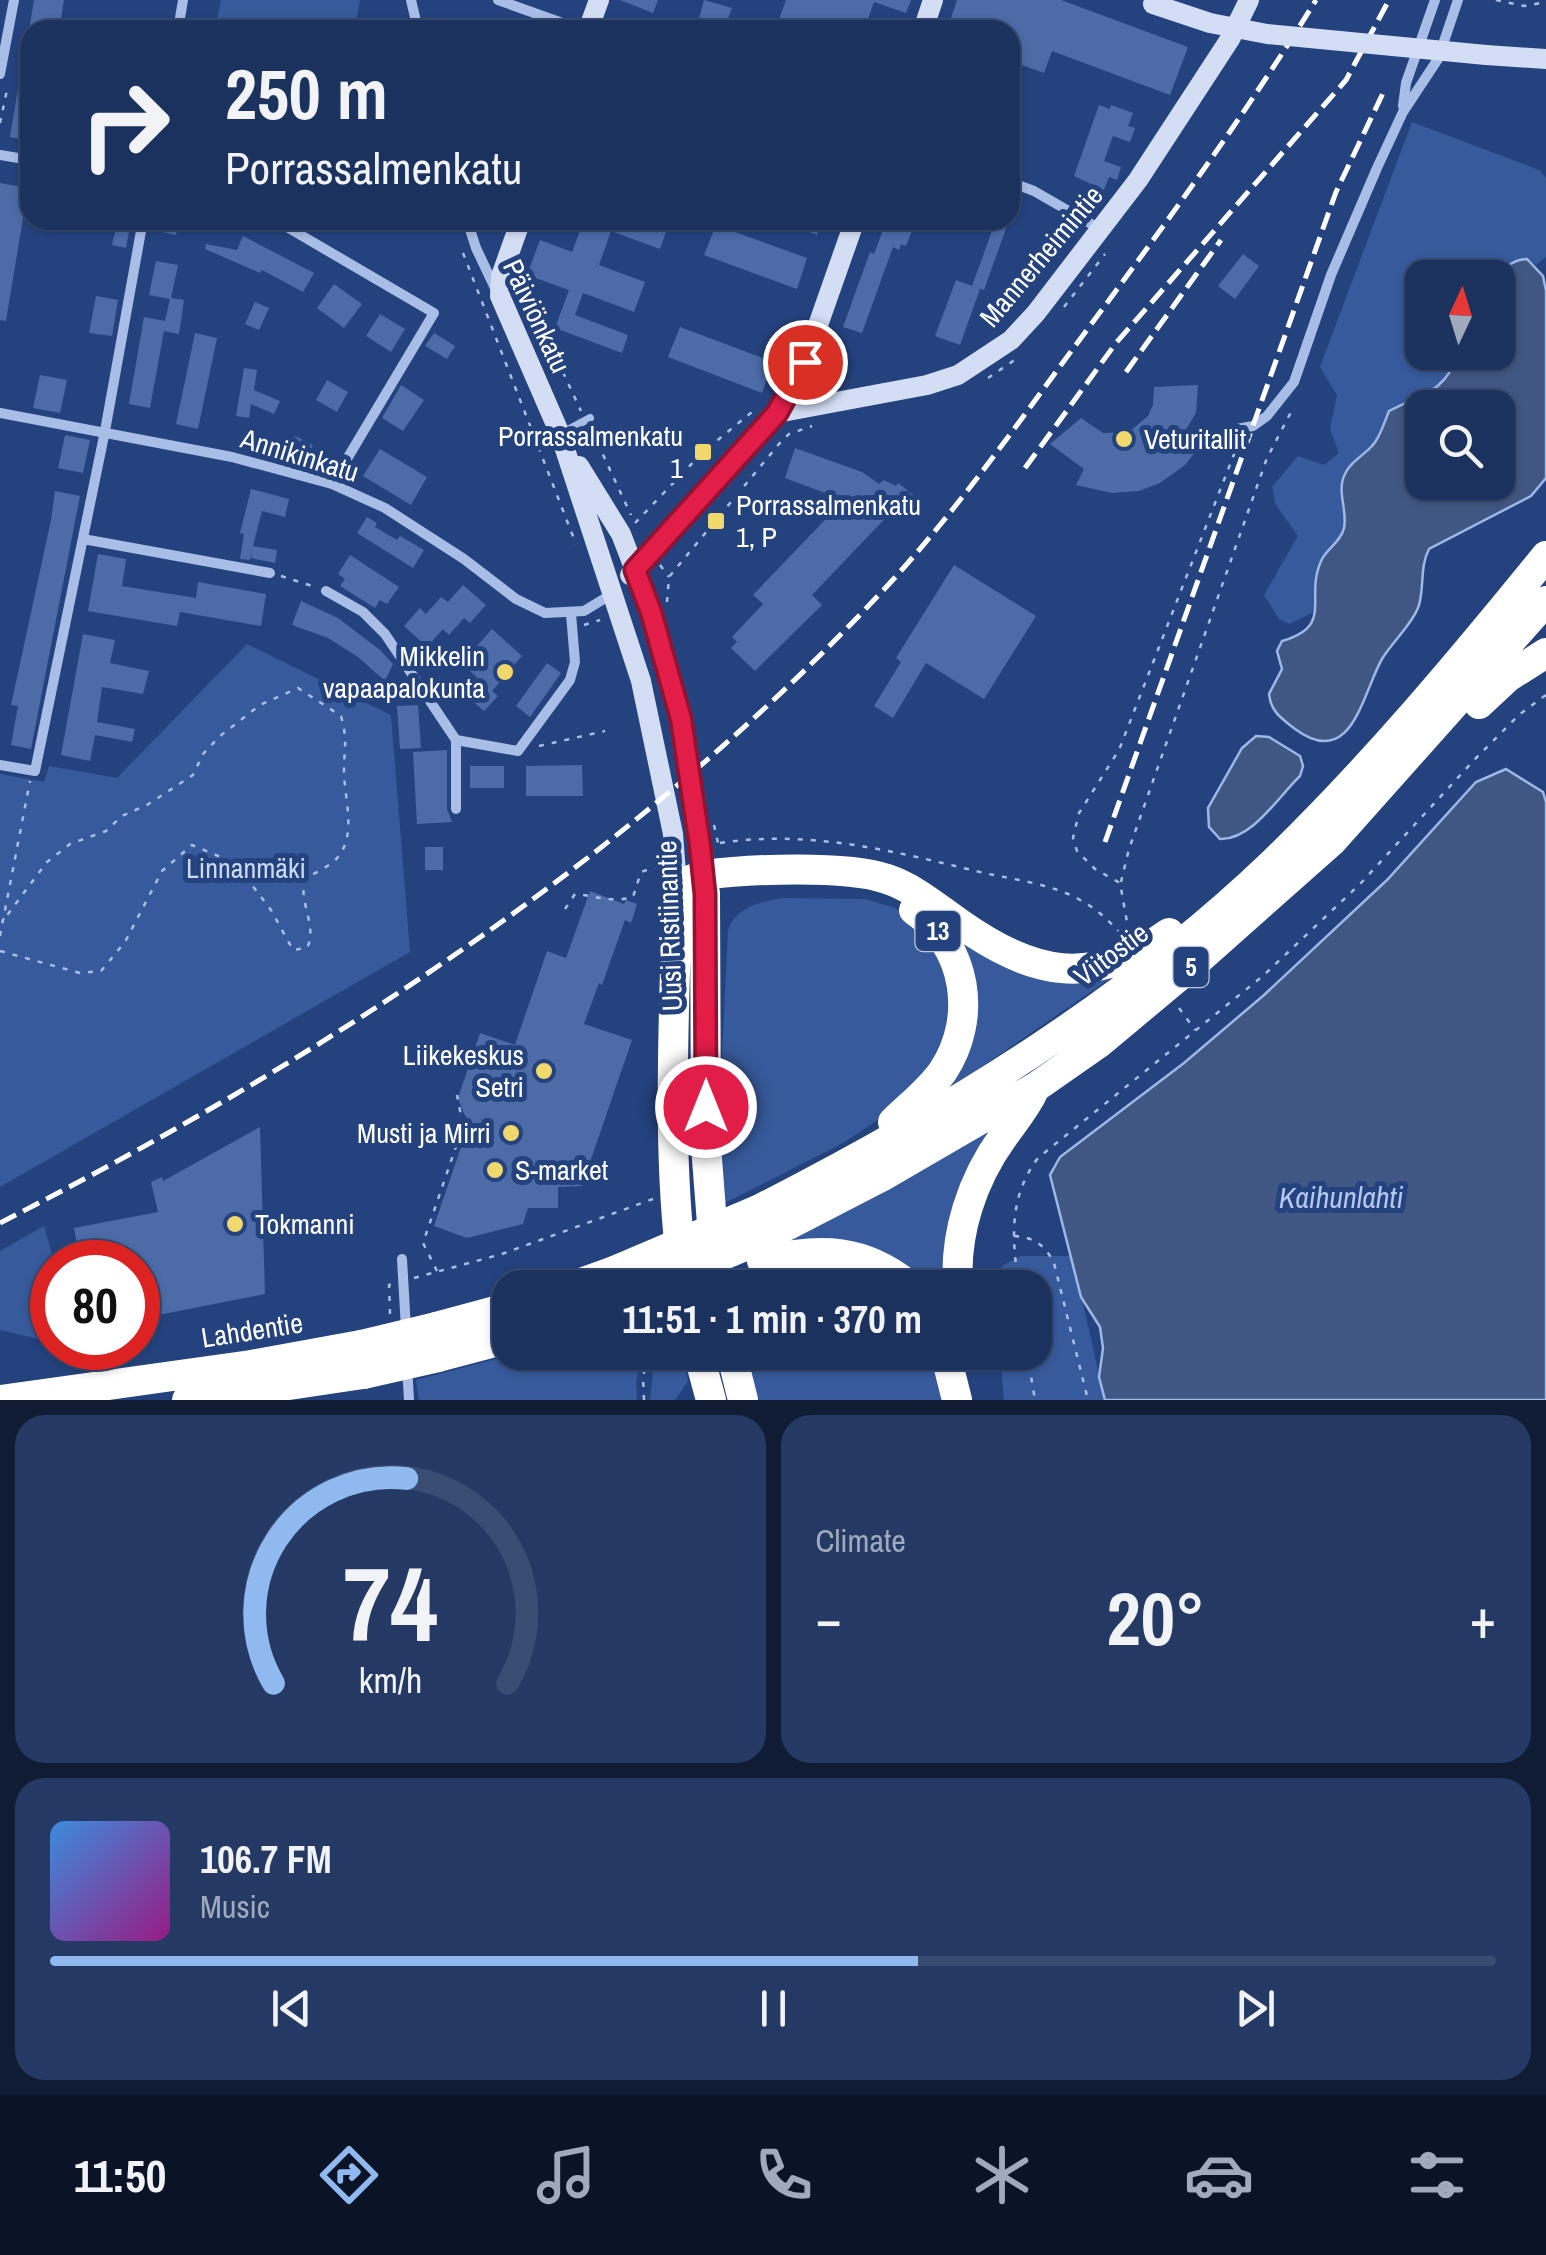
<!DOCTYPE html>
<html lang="en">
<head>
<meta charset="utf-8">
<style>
	:root { --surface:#1b325e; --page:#243a64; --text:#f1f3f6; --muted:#a0aabc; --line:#394d73; --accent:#90b9f0 }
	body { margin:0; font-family:"Archivo Narrow",sans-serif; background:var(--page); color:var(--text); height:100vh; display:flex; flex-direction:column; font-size:38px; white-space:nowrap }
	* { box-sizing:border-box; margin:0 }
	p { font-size:32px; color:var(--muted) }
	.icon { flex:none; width:55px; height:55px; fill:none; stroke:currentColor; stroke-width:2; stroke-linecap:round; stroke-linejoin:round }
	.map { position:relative; height:1400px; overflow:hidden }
	.details { display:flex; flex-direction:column; gap:15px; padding:15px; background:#0f1c34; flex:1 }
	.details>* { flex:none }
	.hud { position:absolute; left:20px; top:20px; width:1000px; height:210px; border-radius:30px; box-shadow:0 2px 8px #0004,0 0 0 2px var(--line); background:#1b325e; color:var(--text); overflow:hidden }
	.needle { width:65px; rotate:4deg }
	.tools { position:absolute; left:1405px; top:260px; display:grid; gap:20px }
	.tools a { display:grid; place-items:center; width:110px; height:110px; border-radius:20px; background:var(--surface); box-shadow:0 2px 8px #0004,0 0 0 2px var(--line); font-size:50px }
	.speed { position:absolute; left:30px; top:1240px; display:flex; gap:20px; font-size:50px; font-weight:700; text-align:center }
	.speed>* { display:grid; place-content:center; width:130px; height:130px; border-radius:50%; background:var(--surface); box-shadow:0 2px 8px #0004,0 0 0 2px var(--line); line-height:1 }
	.speed .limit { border:15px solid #d22; background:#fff; color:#111 }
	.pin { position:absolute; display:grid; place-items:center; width:85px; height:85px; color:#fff; margin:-42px; border:5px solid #fff; border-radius:50%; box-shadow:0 2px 10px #0007 }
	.me { position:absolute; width:110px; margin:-55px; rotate:0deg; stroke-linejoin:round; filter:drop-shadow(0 0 8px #0008) }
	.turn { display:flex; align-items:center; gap:35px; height:210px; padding:0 40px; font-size:45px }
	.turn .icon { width:130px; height:130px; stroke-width:2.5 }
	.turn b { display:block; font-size:70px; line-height:85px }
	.big { font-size:75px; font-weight:800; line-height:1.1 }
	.details .tile { flex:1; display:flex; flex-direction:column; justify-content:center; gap:15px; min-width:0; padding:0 35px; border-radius:30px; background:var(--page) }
	.details .dial { align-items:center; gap:0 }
	.dial svg { height:260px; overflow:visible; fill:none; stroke:var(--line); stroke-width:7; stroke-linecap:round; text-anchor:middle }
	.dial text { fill:var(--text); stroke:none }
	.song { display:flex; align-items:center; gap:30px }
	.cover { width:120px; height:120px; border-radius:15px; background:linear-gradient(135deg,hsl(210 70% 55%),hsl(310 70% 35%)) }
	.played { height:10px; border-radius:5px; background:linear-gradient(90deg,var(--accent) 60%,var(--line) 60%) }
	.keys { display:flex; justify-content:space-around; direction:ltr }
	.heat { display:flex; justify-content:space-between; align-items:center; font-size:55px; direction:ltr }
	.details .tiles { flex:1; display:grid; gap:15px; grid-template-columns:1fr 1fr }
	.tile:last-child { grid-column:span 2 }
	.trip { position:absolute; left:492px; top:1270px; width:560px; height:100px; border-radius:30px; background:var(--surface); box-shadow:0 2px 8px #0004,0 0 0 2px var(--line); font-weight:800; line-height:100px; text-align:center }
	.menu { display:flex; height:160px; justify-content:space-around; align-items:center; background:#0b1426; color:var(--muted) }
	.menu .icon { width:70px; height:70px }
	.menu .on { color:var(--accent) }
	.menu b { font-size:45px; color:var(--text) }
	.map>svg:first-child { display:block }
	.green { fill:#375a9c }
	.water { fill:#415783; stroke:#9db8e7; stroke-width:2.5; fill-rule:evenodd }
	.building { fill:#4c6ba7 }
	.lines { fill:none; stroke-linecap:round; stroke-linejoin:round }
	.path { stroke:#a9bee6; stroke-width:2.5; stroke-dasharray:5 8; stroke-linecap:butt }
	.lane { stroke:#a9bee6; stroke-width:8 }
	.street { stroke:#a9bee6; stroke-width:10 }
	.secondary { stroke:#d3def5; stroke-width:20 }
	.highway { stroke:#fff; stroke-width:30 }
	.rail { stroke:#fff; stroke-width:5; stroke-dasharray:18 8; stroke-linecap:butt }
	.secondary-bridge { stroke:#d3def5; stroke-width:20 }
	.highway-bridge { stroke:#fff; stroke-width:30 }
	.route-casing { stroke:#92132f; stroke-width:25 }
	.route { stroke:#e11d48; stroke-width:18 }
	.poi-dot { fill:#f0d86d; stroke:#24427e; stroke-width:4 }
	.labels { text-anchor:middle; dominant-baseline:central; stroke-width:10; stroke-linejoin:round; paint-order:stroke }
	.shield { fill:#24427e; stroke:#bdc6d8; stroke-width:2.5 }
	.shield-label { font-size:25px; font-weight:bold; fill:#fff }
	.street-label { font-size:28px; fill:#fff; stroke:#24427e }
	.poi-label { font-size:28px; fill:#fff; stroke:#24427e; text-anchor:end }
	.park-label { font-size:28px; fill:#ccdaf5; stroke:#24427e }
	.water-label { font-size:30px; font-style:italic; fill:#b4c8ee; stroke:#24427e }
</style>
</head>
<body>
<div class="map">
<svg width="1546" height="1400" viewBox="0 0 1546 1400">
	<rect width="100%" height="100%" fill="#24427e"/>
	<path class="green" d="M221,0H360L354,30H215Z
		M1412,122L1539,170L1546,178V257L1536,265L1527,259L1508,265L1498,279L1422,278V352L1460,353C1440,395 1427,391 1389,411L1375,444L1350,466L1342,506L1346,523L1341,536L1323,556L1317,574L1314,612L1289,624L1279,619L1264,595L1298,536L1276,505L1272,487L1298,456L1324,465L1339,453L1330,429L1337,395L1320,367Z
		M247,644L391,715L410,952L0,1187V774L44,782L49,766L117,778Z
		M781,898L865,899L895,908L911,918L950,975L947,1043L898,1104L872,1124L843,1143L721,1205L719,1120L728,930C736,907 759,903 781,898Z
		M946,932L1121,971L941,1095L951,1072Z
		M993,1125L949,1287H924L791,1246L790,1240L879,1195Z
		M44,1226L54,1262L52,1342L0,1330V1251Z
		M1021,1256H1072L1105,1400H1004L1000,1353L1035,1352V1288H997L1002,1266Z
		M833,1261L898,1287L728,1288L726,1280L773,1267Z
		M522,1352L642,1353L636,1382L637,1400H419L416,1380Z
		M655,1353H683L688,1381L675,1400H650Z
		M744,1353H935L947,1400H759Z"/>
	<path class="water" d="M1527,259L1543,276L1546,291V478L1531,496L1429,549C1419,568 1425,590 1418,608C1410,627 1392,642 1382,659C1362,694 1352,771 1295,729C1281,718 1271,712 1269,694L1282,669L1277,651L1282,641C1336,625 1303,598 1322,559C1328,548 1341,541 1344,528C1348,511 1336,491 1345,474C1350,462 1363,456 1372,446C1380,438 1384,423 1389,411C1427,391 1441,395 1460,353L1498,352C1498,323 1484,261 1527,259ZM1422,408H1498V482H1422Z
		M1256,736L1269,737L1300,756L1303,766L1300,776C1278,797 1252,840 1220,839L1209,827L1208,808L1242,748Z
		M1506,769L1543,792L1546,802V1400H1105L1099,1377L1103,1348L1100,1327L1081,1297L1050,1175L1060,1157L1184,1063L1264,995L1387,880L1476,782Z"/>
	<path class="building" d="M34,0H64L59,30H29Z
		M620,0H658L653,13Z
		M704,0L732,8L724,30H696Z
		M786,0H911L906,13L874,2L864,30H775Z
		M957,0H1061L1188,47L1170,95L1052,51L1044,73L1010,61V30H947Z
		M20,77L30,79V141L10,137Z
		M1099,105L1110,109L1111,105L1133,113L1128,126L1135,128L1130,142L1113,136L1104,161L1121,167L1117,180L1109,177L1104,190L1074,176Z
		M0,183L28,188L6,321L0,320Z
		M108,220H131L126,248L112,245L115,232L106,231Z
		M164,220H178L176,235L162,232Z
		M584,220H670L660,249L611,231L599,265L645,282L634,312L583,293L575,315L628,335L622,353L555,328L569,290L527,275L540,240L572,252Z
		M779,220H822L817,235Z
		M868,220H916L906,246L901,244L899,250L893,247L862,333L843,327L870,252L874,254L883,230L868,224Z
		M996,220H1009L984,290L972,286Z
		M716,225L807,258L797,289L704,255Z
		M243,236L314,273L303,292L262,270L260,273L205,249L206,244L237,250Z
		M1243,254L1259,266L1235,299L1218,286Z
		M156,261L178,265L171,298L184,300L179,334L164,331L150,408L129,404L144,317L165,321L170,299L149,295Z
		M956,280L980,289L960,345L935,336Z
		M334,284L362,304L344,328L317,308Z
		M96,296L118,300L112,336L89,333Z
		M255,302L269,308L259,330L245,324Z
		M380,314L405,329L391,352L366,336Z
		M680,327L773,362L762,393L668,357Z
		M195,333L217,338L198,429L176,424Z
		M434,333L455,346L447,359L425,346Z
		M244,368L257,370L254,390L280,401L274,414L251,404L249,418L236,416Z
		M40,375L67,380L60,413L33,408Z
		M327,380L348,392L337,412L316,400Z
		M401,385L424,400L403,431L382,418Z
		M1198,385L1196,413L1183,434L1201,445L1185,465L1160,483L1139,491L1112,493L1076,485L1084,469L1050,444L1081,418L1103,433L1129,432L1148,416L1153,405L1154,387Z
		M65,435L90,440L83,473L58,468Z
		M295,436L313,445L303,464L285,454Z
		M795,448L862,472L879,484L884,480L896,486L898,483L921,501L908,516L897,506L812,595L822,605L755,671L731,648L737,642L732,637L763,604L753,595L844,500L785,478Z
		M380,449L427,477L411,505L363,476Z
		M251,489L289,499L285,517L262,511L253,546L277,550L275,563L251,558L253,548L250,560L240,559L244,534L240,533Z
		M55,491L80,496L31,749L11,745L18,706L11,705L51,520Z
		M367,517L377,523L375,527L397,540L400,536L424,550L413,568L357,533Z
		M98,554L126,559L122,586L196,598L198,582L266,594L261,626L180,612L177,626L88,611Z
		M350,555L399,587L387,604L380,600L375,608L340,586L345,579L338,574Z
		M954,565L1036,616L984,699L926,663L893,718L874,706L901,662L896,658Z
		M463,585L486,605L470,623L464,618L449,635L443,629L427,647L404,626L420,608L426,614L441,597L448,602Z
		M301,601L338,618L380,650L393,664L385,681L358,657L328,638L292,625Z
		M492,629L522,656L492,691L498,696L484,711L463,693L477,677L461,664Z
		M83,634L115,640L110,663L149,671L143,694L102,687L97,722L135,729L132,742L95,735L90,761L61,755Z
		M547,663L561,673L530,717L516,706Z
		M418,705L421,748L400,749L397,706Z
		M447,750V809L452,822L417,824L413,752Z
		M582,765L583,796H526V766Z
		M470,766H504V788H470Z
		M425,847H443V870H425Z
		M590,891L624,904L626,900L637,904L631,923L625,920L602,985L599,983L584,1024L632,1040L590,1162H581L582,1186L558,1187V1208H528L523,1224L467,1238L434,1226L470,1121L464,1114L458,1098L480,1033L515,1045L547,951L566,958Z
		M260,1127L265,1294L138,1319V1262H80L74,1228L158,1212L151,1182L162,1177L163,1181Z"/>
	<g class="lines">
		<path class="path" d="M1496,0L1524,6L1546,2
			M0,123L8,85
			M463,253L576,544
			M519,278L581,411
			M1064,307L1105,254
			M988,378L1019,357
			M592,431L631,515
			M635,523L703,452L752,412
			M660,565L669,577
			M281,576L312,586
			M667,602L669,577L779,444L789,434L812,426
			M584,625L600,620
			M539,746L605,731
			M714,825L718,843
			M720,843C810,829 897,852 984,873C1016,880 1052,884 1080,900C1096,908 1109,921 1121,934
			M1121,882L1129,849L1267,458L1290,414L1291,406
			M565,909L575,894C596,896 612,903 633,897L641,872L659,866
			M1129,933L1120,883L1095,869L1077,851L1073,838L1079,813L1119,750L1238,444
			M0,936L30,781
			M0,951L80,973L101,971L125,942L162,871L192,845L235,863L271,910L293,950L307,948C318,926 298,902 305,879C316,872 331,866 338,857C357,834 344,797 344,771C344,747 348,741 341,716L298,688L260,705L220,736L203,754L193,775L147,805L122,816L106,831L70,844L47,862L2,922
			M1179,1008L1195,1030
			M1014,1236C1034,1237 1045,1245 1054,1263L1088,1400
			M437,1271L423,1243L463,1126L457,1095
			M414,1278L502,1254L653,1199
			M1019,1288C1012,1240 1008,1198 1038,1158L1264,975L1361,883L1476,758L1520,714L1546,695
			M390,1314L389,1285L392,1284
			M1027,1352L1035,1400
			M644,1400L643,1378L648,1352"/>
		<path class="lane" d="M564,432L590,418"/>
		<path class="street" d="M411,0L418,30
			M498,0L582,30
			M178,30L183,0
			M0,74L14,0
			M1403,106L1406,83L1435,0
			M0,155L30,160
			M1010,182L1034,191L1100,229
			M269,220L287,227L434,313L332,484
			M467,220L476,248L495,288
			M0,413L232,457L332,484L385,508L464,559L516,599L545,613L584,611L612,594
			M1232,430L1253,426L1267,416L1294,382L1331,275L1377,168L1403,112L1438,59L1458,0
			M83,539L270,573
			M326,591L363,612L385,634L456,740L518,751L570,680L575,662L571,614
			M0,765L35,771L105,431L143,220
			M456,809V740
			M402,1259L406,1329
			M407,1366L409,1400"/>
		<path class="secondary" d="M588,30L599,0
			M923,30L933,0
			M1486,55L1546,59
			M521,220L501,276L500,296L560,434L641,681L673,834L677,886
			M777,413L927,385L958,375L1011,340L1036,313L1138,180L1230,39L1249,0
			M579,466L621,534L651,612L681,719L703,884
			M630,575L777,413L805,362L855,220"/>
		<path class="highway" d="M1479,704L1508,677L1546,653
			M677,886C686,882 696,877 705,875C749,869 847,865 887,879C914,888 936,907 959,923C1032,974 1090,989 1169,933
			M677,886C675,1012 666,1142 682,1268
			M705,893L706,1146L717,1288
			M893,1122C910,1105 929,1091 943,1071C978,1018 967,946 914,910
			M760,1209C943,1116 1125,1005 1274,862C1372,767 1460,662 1546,556
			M761,1239L881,1177L1036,1087L1099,1043L1190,967L1332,841L1546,601
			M762,1261C820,1247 865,1248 912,1288
			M567,1288L614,1271
			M958,1288C954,1234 972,1180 1003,1137C1014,1121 1026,1108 1034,1090
			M436,1327L510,1307
			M698,1352L711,1400
			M731,1352L743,1400
			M945,1352L957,1400
			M438,1357L510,1338
			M1,1400L251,1365L361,1345
			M187,1400L363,1374"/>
		<path class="rail" d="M1126,372L1221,240
			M1025,468L1116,343L1346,80L1389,0
			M1105,842L1336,192L1384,91
			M0,1223C325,1057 640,853 889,584C957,510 1016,426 1075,346C1159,233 1242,120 1316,0"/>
		<path class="secondary-bridge" d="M1153,4L1210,23L1267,34L1486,55"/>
		<path class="highway-bridge" d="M614,1271L760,1209
			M646,1288L761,1239
			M361,1345L436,1327
			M363,1374L438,1357"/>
	</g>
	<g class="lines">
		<defs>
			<path id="route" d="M706,1107L705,894L700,846L681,719L651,612L635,570L777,413L805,362"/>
		</defs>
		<use href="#route" class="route-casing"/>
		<use href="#route" class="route"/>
	</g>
	<g class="poi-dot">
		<circle cx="1124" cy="439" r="10"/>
		<rect x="693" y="442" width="20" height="20" rx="5"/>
		<rect x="706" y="511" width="20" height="20" rx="5"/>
		<circle cx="505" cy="672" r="10"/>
		<circle cx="544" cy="1071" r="10"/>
		<circle cx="511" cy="1133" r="10"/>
		<circle cx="495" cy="1170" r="10"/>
		<circle cx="235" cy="1224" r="10"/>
	</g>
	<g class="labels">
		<g class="shield">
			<rect x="915.5" y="911" width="45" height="40" rx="8"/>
			<rect x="1173.5" y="947" width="35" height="40" rx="8"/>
		</g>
		<g class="shield-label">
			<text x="938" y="931">13</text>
			<text x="1191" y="967">5</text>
		</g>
		<g class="street-label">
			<text transform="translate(1041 256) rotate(-50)">Mannerheimintie</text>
			<text transform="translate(537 316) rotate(65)">Päiviönkatu</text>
			<text transform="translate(300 455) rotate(17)">Annikinkatu</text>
			<text transform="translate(669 926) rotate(-92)">Uusi Ristiinantie</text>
			<text transform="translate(1111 954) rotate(-37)">Viitostie</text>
			<text transform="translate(252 1330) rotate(-9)">Lahdentie</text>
		</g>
		<g class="poi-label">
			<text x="683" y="436">Porrassalmenkatu<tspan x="683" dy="32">1</tspan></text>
			<text x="1144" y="439" text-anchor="start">Veturitallit</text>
			<text x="736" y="505" text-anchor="start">Porrassalmenkatu<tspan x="736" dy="32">1, P</tspan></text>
			<text x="485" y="656">Mikkelin<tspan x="485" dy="32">vapaapalokunta</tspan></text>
			<text x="524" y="1055">Liikekeskus<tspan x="524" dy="32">Setri</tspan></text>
			<text x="491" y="1133">Musti ja Mirri</text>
			<text x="515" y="1170" text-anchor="start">S-market</text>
			<text x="255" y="1224" text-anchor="start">Tokmanni</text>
		</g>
		<g class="park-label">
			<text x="246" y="868">Linnanmäki</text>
		</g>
		<g class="water-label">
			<text x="1341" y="1197">Kaihunlahti</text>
		</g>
	</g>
</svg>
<div class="tools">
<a><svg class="needle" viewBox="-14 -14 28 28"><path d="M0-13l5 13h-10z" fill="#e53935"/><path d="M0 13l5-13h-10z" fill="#a0aabc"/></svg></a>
<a><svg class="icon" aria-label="search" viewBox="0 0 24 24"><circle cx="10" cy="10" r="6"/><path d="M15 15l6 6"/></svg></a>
</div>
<div class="speed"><div class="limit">80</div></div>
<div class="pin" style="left:805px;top:362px;background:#d93025"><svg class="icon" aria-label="arrive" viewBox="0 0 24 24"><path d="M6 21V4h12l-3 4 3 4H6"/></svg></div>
<svg class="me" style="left:706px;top:1107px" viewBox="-20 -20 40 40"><circle r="17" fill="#e11d48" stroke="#fff" stroke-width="3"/><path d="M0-11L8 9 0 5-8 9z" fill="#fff"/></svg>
<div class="trip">11:51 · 1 min · 370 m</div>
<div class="hud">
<div class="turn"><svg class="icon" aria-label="right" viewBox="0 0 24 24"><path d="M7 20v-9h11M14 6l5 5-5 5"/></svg><div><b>250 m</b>Porrassalmenkatu</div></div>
</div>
</div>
<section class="details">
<div class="tiles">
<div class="tile dial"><svg viewBox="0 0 100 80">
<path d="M14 69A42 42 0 1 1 86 69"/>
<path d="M14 69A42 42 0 0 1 55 6" stroke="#90b9f0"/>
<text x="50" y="56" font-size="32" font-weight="700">74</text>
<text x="50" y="72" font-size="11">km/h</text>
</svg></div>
<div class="tile"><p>Climate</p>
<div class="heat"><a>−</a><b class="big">20°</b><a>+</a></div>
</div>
<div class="tile">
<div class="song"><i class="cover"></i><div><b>106.7 FM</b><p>Music</p></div></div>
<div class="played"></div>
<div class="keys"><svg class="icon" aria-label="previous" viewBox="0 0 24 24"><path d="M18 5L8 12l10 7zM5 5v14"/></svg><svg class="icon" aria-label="pause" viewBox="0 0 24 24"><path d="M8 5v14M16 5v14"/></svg><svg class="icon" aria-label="next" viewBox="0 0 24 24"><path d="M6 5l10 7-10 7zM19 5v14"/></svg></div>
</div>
</div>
</section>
<nav class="menu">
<b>11:50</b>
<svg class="icon on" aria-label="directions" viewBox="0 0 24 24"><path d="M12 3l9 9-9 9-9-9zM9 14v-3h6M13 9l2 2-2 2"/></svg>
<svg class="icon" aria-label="music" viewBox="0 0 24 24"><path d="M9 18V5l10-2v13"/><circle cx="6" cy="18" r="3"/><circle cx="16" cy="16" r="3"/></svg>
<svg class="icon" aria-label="phone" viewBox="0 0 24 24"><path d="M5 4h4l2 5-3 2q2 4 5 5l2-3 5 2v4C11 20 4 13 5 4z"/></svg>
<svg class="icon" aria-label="climate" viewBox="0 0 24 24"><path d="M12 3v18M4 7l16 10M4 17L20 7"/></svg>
<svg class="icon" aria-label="car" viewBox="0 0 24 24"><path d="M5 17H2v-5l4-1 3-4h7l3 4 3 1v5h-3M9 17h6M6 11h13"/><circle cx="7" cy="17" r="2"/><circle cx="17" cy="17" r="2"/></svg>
<svg class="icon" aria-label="filters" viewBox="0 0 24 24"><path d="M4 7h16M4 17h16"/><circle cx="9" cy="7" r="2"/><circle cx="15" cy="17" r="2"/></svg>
</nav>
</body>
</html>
